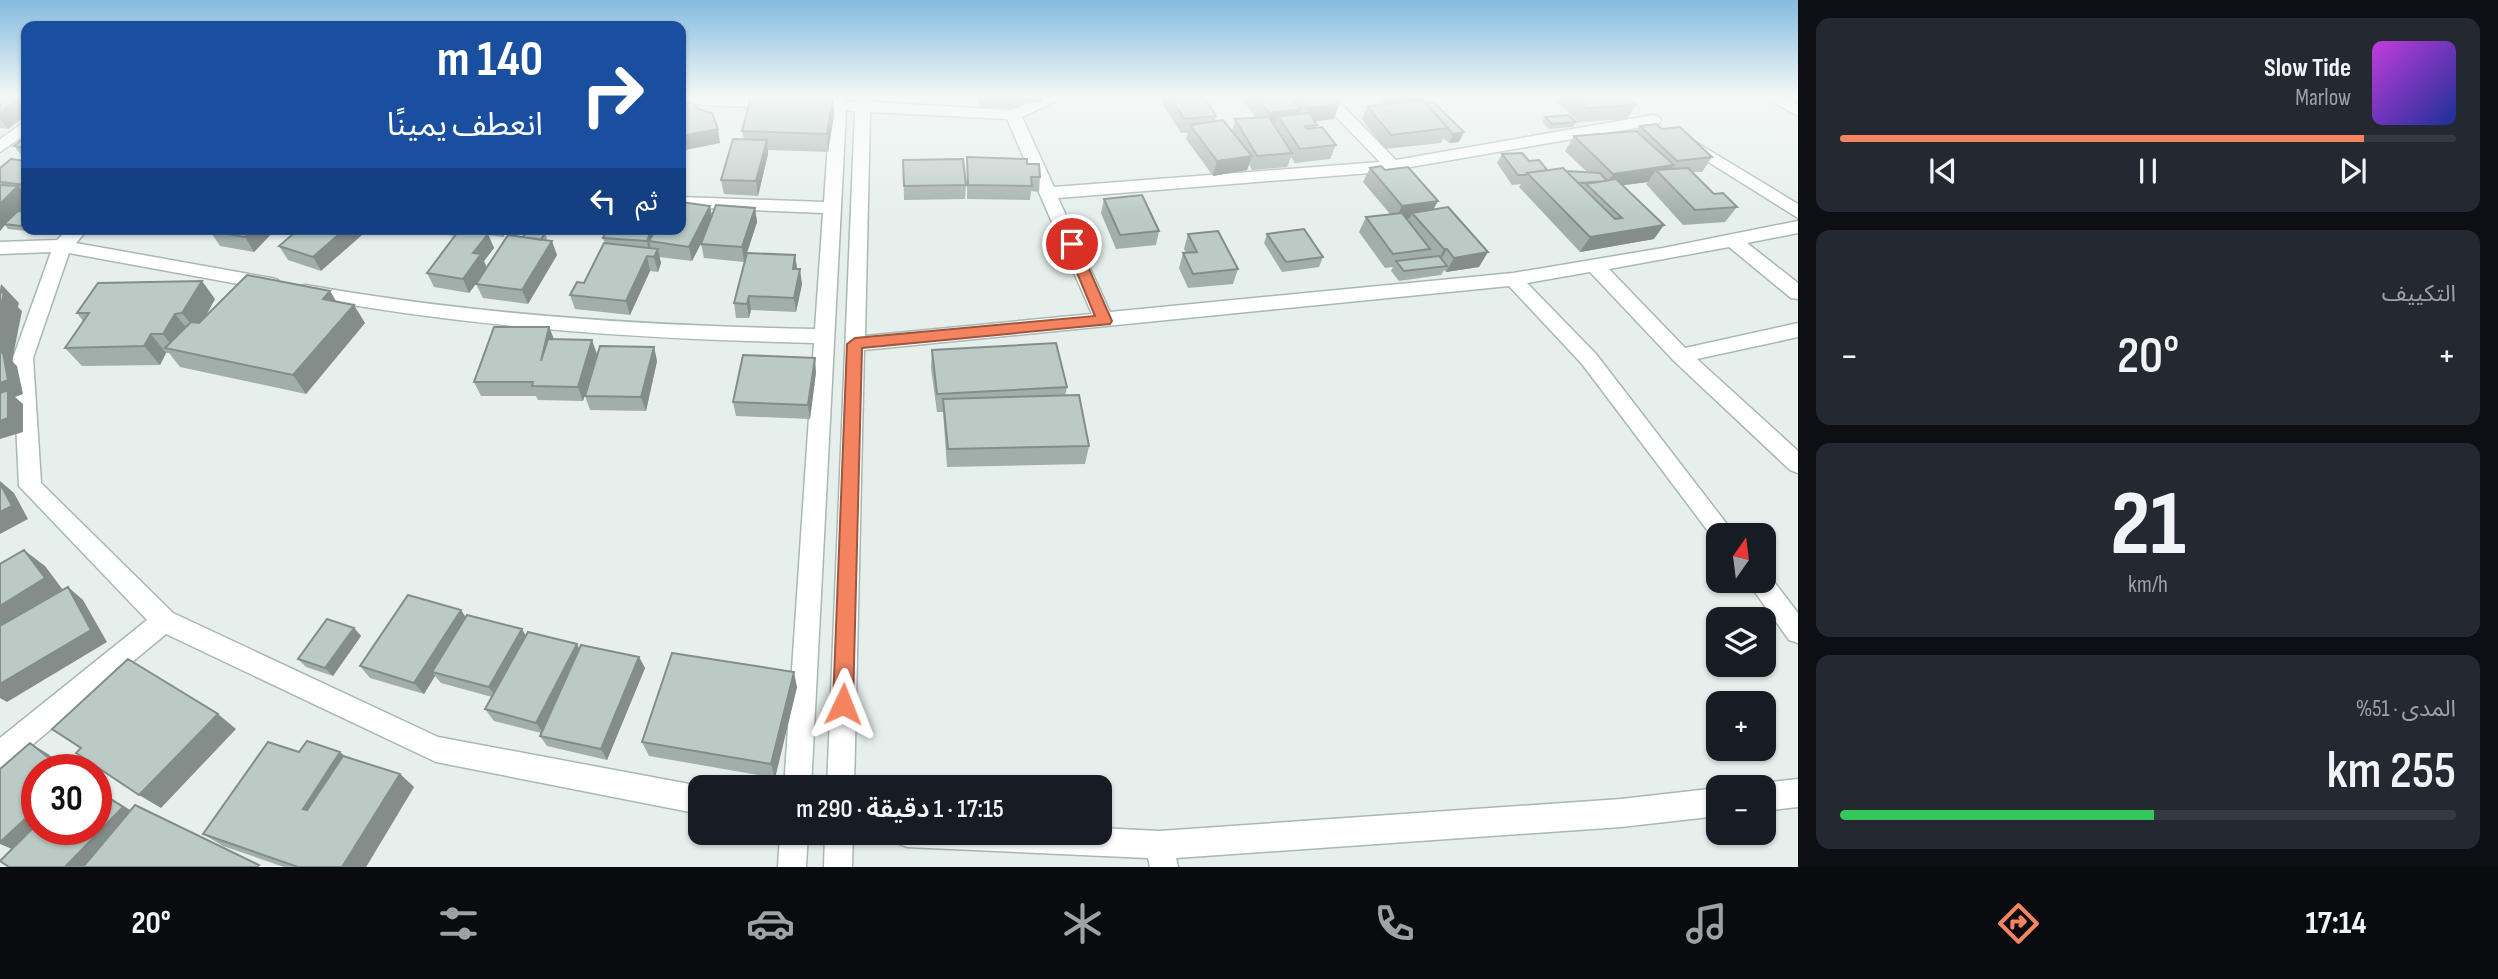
<!DOCTYPE html>
<html lang="ar">
<head>
<meta charset="utf-8">
<style>
	:root { --surface:#171b24; --page:#242831; --text:#f1f3f6; --muted:#9ea1a6; --line:#363941; --accent:#f4845f }
	body { margin:0; font-family:"Sofia Sans Condensed","Noto Sans Arabic",sans-serif; background:var(--page); color:var(--text); direction:rtl; height:100vh; display:flex; flex-direction:column; font-size:26px; white-space:nowrap }
	* { box-sizing:border-box; margin:0 }
	p { font-size:23px; color:var(--muted) }
	.icon { flex:none; width:38px; height:38px; fill:none; stroke:currentColor; stroke-width:2; stroke-linecap:round; stroke-linejoin:round }
	.map { position:relative; flex:1; overflow:hidden; direction:ltr }
	.details { display:flex; flex-direction:column; gap:18px; padding:18px; background:#0d0f14; width:700px }
	.details>* { flex:none }
	.guide { position:absolute; left:21px; top:21px; width:665px; height:214px; border-radius:14px; box-shadow:0 2px 5px #0004; direction:rtl; background:#1a4fa0; color:#fff; overflow:hidden }
	.needle { width:46px; rotate:14deg }
	.tools { position:absolute; left:1706px; top:523px; display:grid; gap:14px }
	.tools a { display:grid; place-items:center; width:70px; height:70px; border-radius:14px; background:var(--surface); box-shadow:0 2px 5px #0004; font-size:35px }
	.speed { position:absolute; left:21px; top:754px; display:flex; gap:14px; font-size:35px; font-weight:700; text-align:center }
	.speed>* { display:grid; place-content:center; width:91px; height:91px; border-radius:50%; background:var(--surface); box-shadow:0 2px 5px #0004; line-height:1 }
	.speed .limit { border:10px solid #d22; background:#fff; color:#111 }
	.pin { position:absolute; display:grid; place-items:center; width:60px; height:60px; color:#fff; margin:-30px; border:4px solid #fff; border-radius:50%; box-shadow:0 2px 7px #0007 }
	.me { position:absolute; width:77px; margin:-38px; rotate:2deg; stroke-linejoin:round; filter:drop-shadow(0 0 5px #0008) }
	.turn { display:flex; align-items:center; gap:24px; height:147px; padding:0 28px; font-size:32px }
	.turn .icon { width:91px; height:91px; stroke-width:2.5 }
	.turn b { display:block; font-size:49px; line-height:60px }
	.then { display:flex; align-items:center; height:66px; padding:0 28px; background:#0003; gap:14px; font-size:26px }
	.big { font-size:52px; font-weight:600; line-height:1.1 }
	.details .card { flex:1; display:flex; flex-direction:column; justify-content:center; gap:10px; min-width:0; padding:0 24px; border-radius:14px; background:var(--page) }
	.details .dial { align-items:center; gap:0 }
	.dial b { font-size:91px; line-height:1 }
	.song { display:flex; align-items:center; gap:21px }
	.cover { width:84px; height:84px; border-radius:10px; background:linear-gradient(135deg,hsl(290 70% 55%),hsl(230 70% 35%)) }
	.played { height:7px; border-radius:4px; background:linear-gradient(90deg,var(--accent) 85%,var(--line) 85%) }
	.keys { display:flex; justify-content:space-around; direction:ltr }
	.heat { display:flex; justify-content:space-between; align-items:center; font-size:38px; direction:ltr }
	.charge { height:10px; border-radius:5px; background:linear-gradient(90deg,#34c759 51%,var(--line) 0) }
	.trip { position:absolute; left:688px; top:775px; width:424px; height:70px; border-radius:14px; background:var(--surface); box-shadow:0 2px 5px #0004; font-weight:600; line-height:70px; text-align:center; direction:rtl }
	.tabs { display:flex; height:112px; justify-content:space-around; align-items:center; background:#090b0e; color:var(--muted) }
	.tabs .icon { width:49px; height:49px }
	.tabs .on { color:var(--accent) }
	.tabs b { font-size:32px; color:var(--text) }
	main { display:flex; flex:1; min-height:0 }
	.map>svg:first-child { display:block }
	.lines { fill:none; stroke-linecap:round; stroke-linejoin:round }
	.minor-casing { stroke:#a8b8b2; stroke-width:3 }
	.minor { fill:#fff; fill-rule:evenodd }
	.wall { fill:#a1aea9 }
	.shaded-wall { fill:#838d89 }
	.building { fill:#bbcac4; stroke:#838d89; stroke-width:2 }
	.route { fill:#f4845f; stroke:#9f563e; stroke-width:2 }
</style>
</head>
<body>
<main>
<section class="details">
<div class="card">
<div class="song"><i class="cover"></i><div><b>Slow Tide</b><p>Marlow</p></div></div>
<div class="played"></div>
<div class="keys"><svg class="icon" aria-label="previous" viewBox="0 0 24 24"><path d="M18 5L8 12l10 7zM5 5v14"/></svg><svg class="icon" aria-label="pause" viewBox="0 0 24 24"><path d="M8 5v14M16 5v14"/></svg><svg class="icon" aria-label="next" viewBox="0 0 24 24"><path d="M6 5l10 7-10 7zM19 5v14"/></svg></div>
</div>
<div class="card"><p>التكييف</p>
<div class="heat"><a>−</a><b class="big">20°</b><a>+</a></div>
</div>
<div class="card dial"><b>21</b><p>km/h</p></div>
<div class="card"><p>المدى · 51%</p><b class="big">255 km</b><div class="charge"></div></div>
</section>
<div class="map">
<svg width="1798" height="867" viewBox="0 0 1798 867">
	<rect width="100%" height="100%" fill="#e6efeb"/>
	<g class="lines">
		<defs>
			<path id="minor" d="M681,97L779,98L787,103L779,108L681,104Z
				M831,97H847L846,102H855V97H871V102L1011,110L1043,97H1065L1022,117L1054,187L1380,162L1317,97H1334L1396,160L1653,115L1659,117L1661,120L1659,123L1653,125L1382,172L1058,198L1110,312L1513,273L1663,248L1798,221V233L1747,243L1798,283V299L1791,298L1729,247L1609,269L1685,348L1798,323V337L1697,359L1798,451V473L1790,470L1674,361L1590,272L1527,283L1596,354L1736,536H1718L1717,543L1582,364L1509,286L864,350L854,788H827L855,111L846,110L811,788H784L814,343C644,339 474,328 306,297L299,296L297,291L299,286L306,285C474,315 645,326 815,329L823,213L681,207V197L824,202ZM870,112L1007,119L1092,314L865,336Z
				M1764,97H1784L1798,105V116Z
				M26,121V134L0,152V139Z
				M1689,138L1798,204V218L1683,146L1681,143Z
				M68,229H88L76,243L271,278L278,280L280,284L278,288L271,290L69,253L33,358L41,483L173,613L438,737L700,786L703,788H700V814L436,762L166,634L9,764L0,768V738L147,620L19,486L13,358L51,252L0,254V242L57,240Z
				M1764,572L1768,574L1798,613V643L1789,640L1752,588L1748,581H1764Z
				M1798,779V807L1764,811V788L1754,787L1764,783Z
				M1718,788V816L1621,827L1176,858L1178,867H1150L1148,858L907,847L897,843L893,833H1099V828L1160,831L1621,799Z
				M780,833H808L806,867H778Z
				M825,833H853L852,867H824Z"/>
		</defs>
		<use href="#minor" class="minor-casing"/>
		<use href="#minor" class="minor"/>
	</g>
	<path class="wall" d="M0,97H26V115L8,129L0,128Z
		M833,97L834,115L828,152L768,150V154L758,196L724,194L721,180L744,139L742,131Z
		M976,97H1043L1042,102L1020,104L1019,109L979,106Z
		M1164,97H1204L1216,116L1215,121L1232,131L1235,119L1256,118L1241,97H1333L1339,104L1334,119L1314,121L1317,125L1315,128L1336,145L1330,159L1295,163L1291,157L1287,167L1252,170L1249,164L1247,170L1213,176L1186,139L1188,133H1181L1162,103Z
		M1379,97H1425L1423,101L1425,103L1433,102L1459,142L1449,143L1443,138L1441,143L1385,149L1362,120L1367,106L1385,104Z
		M1462,97H1490L1465,100Z
		M1552,97H1627L1636,105L1627,119L1579,122Z
		M1545,117L1576,122L1573,127L1549,129L1542,122Z
		M1640,126L1662,129L1712,157L1702,172H1692L1714,194L1737,207L1725,222L1683,225L1646,184L1648,182L1622,185L1654,239L1580,252L1519,187L1521,184L1512,185L1497,163L1502,154L1529,161L1547,170L1587,172L1565,151L1574,136L1636,131Z
		M26,137V161L14,146Z
		M967,157L1027,164L1040,177L1039,192L1031,191L1030,200L967,199Z
		M903,160L966,185L965,199L904,200Z
		M26,161V194H25L26,195V205L20,211L27,229L26,231L8,229L5,225L0,231V168Z
		M1370,168L1385,170L1438,201L1433,210L1479,267L1446,272L1444,270L1441,275L1399,281L1391,271L1393,267L1385,268L1359,232L1366,217L1390,214L1363,182Z
		M1104,199L1159,231L1156,245L1116,249L1101,213Z
		M755,208L757,222L747,253L795,255L797,269L802,284L796,312L751,310L749,318H736L734,303L744,262L704,258L701,244L704,238L692,261L659,257L661,263L658,272L650,271L630,315L575,309L570,295L584,283L605,243L603,238Z
		M276,229L254,252L220,246L210,231Z
		M299,229L321,271L288,260L279,246Z
		M417,229H471L470,231L475,232L474,229H508L503,237L488,235L494,248L484,261L487,268L523,237L545,233L547,238L546,240L557,255L528,304L483,298L476,284L484,273L469,293L434,287L427,273L455,236L418,231Z
		M1188,234L1238,269L1233,284L1188,288L1179,268L1183,253H1186L1184,249Z
		M1267,234L1323,257L1319,267L1282,272L1264,243Z
		M330,291L336,301L365,323L306,394L180,367L169,353H166L160,365L82,366L65,348L83,321L77,313L215,299L205,317Z
		M549,327L554,339L597,354L654,347L657,361L646,411L590,410L585,396L592,372L583,401L538,400L536,396H481L474,382Z
		M932,350L1067,387L1065,396L1089,446L1085,464L947,467L943,412H937L931,368Z
		M816,372L810,419L736,416L733,402Z
		M465,617L526,636L579,649L639,657L645,668L607,760L547,746L540,736L541,733L494,721L485,709L492,697L441,683L435,676L424,694L370,678L360,666Z
		M354,628L361,636L333,676L306,667L298,659Z
		M797,687L775,778L649,756L642,742Z
		M299,752L400,774L414,787L366,867H284L223,846L203,834Z"/>
	<path class="shaded-wall" d="M21,97H23L26,101V115L8,129L0,119V113Z
		M833,97L834,115L828,152L827,134Z
		M1339,104L1334,119L1303,123L1308,108Z
		M1301,109L1296,124L1278,116L1274,126L1264,128L1269,113Z
		M718,129L720,143L681,151V136Z
		M1464,132L1459,142L1449,143L1453,134Z
		M767,140L768,154L758,196L756,181Z
		M1252,156L1247,170L1213,176L1217,161Z
		M1674,165L1664,179L1656,170L1648,182L1603,188L1613,174Z
		M18,186L26,195V205L6,224H4L5,225L0,231V204Z
		M1438,201L1430,215L1412,213L1410,218L1395,221L1402,206Z
		M710,206L713,220L692,261L689,247Z
		M755,208L757,222L744,262L742,247Z
		M26,221L27,229L26,231L21,226Z
		M1664,225L1654,239L1580,252L1590,237Z
		M253,229H276L254,252L245,237Z
		M345,229H369L321,271L313,257Z
		M500,229H508L503,237Z
		M652,229H661L649,241L652,252L650,256L647,241Z
		M488,234L494,248L484,261L487,269L469,293L463,279L473,253Z
		M552,241L557,255L528,304L522,290Z
		M658,249L661,263L658,272L654,257Z
		M1444,249H1447L1439,263L1436,264Z
		M1488,252L1479,267L1446,272L1454,258Z
		M795,255L797,269H793Z
		M647,256L650,271L630,315L626,301Z
		M800,269L802,284L796,312L794,298Z
		M202,281L215,299L197,332L182,313Z
		M1,284L19,303L18,307L22,311L12,361L17,366L23,394L15,397L23,404V432L0,439V290Z
		M330,291L341,310L323,299Z
		M749,296L751,310L749,318L747,304Z
		M354,305L365,323L306,394L293,375Z
		M175,314L190,332L176,351L163,334Z
		M549,327L555,342L541,361Z
		M151,334L166,353L160,365L144,346Z
		M592,340L597,354L583,401L578,387Z
		M654,347L657,361L646,411L641,397Z
		M815,358L816,372L810,419L808,405Z
		M0,481L14,493L28,519L0,534Z
		M24,550L45,566L66,594L0,637V606Z
		M68,587L83,600L107,642L7,702L0,698V684Z
		M461,610L469,622L432,672L435,676L424,694L414,683Z
		M354,628L361,636L333,676L325,668Z
		M522,629L529,641L497,699L489,687Z
		M577,644L583,656L544,734L536,723Z
		M639,657L645,668L607,760L601,749Z
		M794,672L797,687L775,778L771,764Z
		M218,714L236,729L161,808L139,795Z
		M30,743L48,754L69,770H64Z
		M340,752L356,765L320,821L303,809Z
		M400,774L414,787L366,867H342Z
		M96,789L140,816L92,867H65Z
		M37,808V830L19,852L0,844V842Z"/>
	<path class="building" d="M0,97H21L0,113Z
		M751,97H833L827,134L742,131Z
		M1171,97H1204L1216,116L1184,119Z
		M1256,97H1291L1301,109L1269,113Z
		M1299,97H1333L1339,104L1308,108Z
		M1575,97H1627L1636,105L1587,108Z
		M1423,100L1448,128L1391,135L1367,106Z
		M693,102L698,109L712,113L718,129L681,136V105Z
		M1433,102L1464,132L1453,134L1425,103Z
		M1309,113L1317,125L1305,126L1307,129L1322,127L1336,145L1300,149L1278,116Z
		M1568,115L1576,122L1552,124L1545,117Z
		M1269,117L1292,153L1257,156L1235,119Z
		M1223,120L1252,156L1217,161L1190,125Z
		M1656,124L1662,129L1680,127L1712,157L1677,161L1640,126Z
		M1636,131L1674,165L1613,174L1574,136Z
		M26,137V148L14,146Z
		M733,139L767,140L756,181L721,180Z
		M1522,153L1529,161L1539,160L1547,170L1527,173L1526,175H1518L1502,154Z
		M967,157L1027,159V164H1039L1040,177H1031L1032,186L968,185Z
		M11,159L26,161V185L0,182V168Z
		M963,159L966,185L904,186L903,160Z
		M1381,166L1385,170L1408,167L1438,201L1402,206L1370,168Z
		M1563,168L1615,219L1622,218L1586,184L1616,179L1664,225L1590,237L1527,173Z
		M1688,168L1714,194L1723,193L1737,207L1695,210L1656,170Z
		M1566,171L1600,173L1607,181L1578,183Z
		M0,185L18,186L0,204Z
		M1142,195L1159,231L1120,235L1104,199Z
		M681,202L710,206L689,247L649,241L656,229H681Z
		M716,205L755,208L742,247L701,244Z
		M1448,207L1488,252L1454,258L1447,249H1444L1412,213Z
		M18,211L26,212V221L21,226L4,224Z
		M1402,213L1430,249L1393,254L1366,217Z
		M212,229H253L245,237L210,231Z
		M299,229H345L313,257L279,246Z
		M460,229L488,234L473,253L481,254L463,279L427,273Z
		M607,229H652L647,241L603,238Z
		M1304,229L1323,257L1286,262L1267,234Z
		M527,231L545,233L541,240L523,237Z
		M1218,231L1238,269L1193,274L1183,253L1197,252L1188,234Z
		M508,235L552,241L522,290L476,284Z
		M604,243L658,249L654,257L647,256L626,301L570,295L577,282L584,283Z
		M747,253L795,255L793,269H800L794,298L749,296L747,304L734,303Z
		M1439,256L1447,266L1404,271L1396,261Z
		M247,275L330,291L323,299L354,305L293,375L165,348L191,322L199,323Z
		M202,281L182,313L175,314L163,334H151L144,346L65,348L89,313H77L98,283Z
		M4,292L0,312V293Z
		M494,327H549L541,361L548,339L592,340L578,387L532,386L533,382H474Z
		M1056,343L1067,387L937,394L932,350Z
		M600,346L654,347L641,397L585,396Z
		M3,352L8,380L0,383V353Z
		M743,355L815,358L808,405L733,402Z
		M8,390V418L0,421V393Z
		M1079,395L1089,446L948,449L943,399Z
		M0,483L12,506L0,512Z
		M24,550L45,578L0,606V564Z
		M68,587L91,630L0,684V626Z
		M408,595L461,610L414,683L360,666Z
		M467,615L522,629L489,687L432,672Z
		M327,619L354,628L325,668L298,659Z
		M528,632L577,644L536,723L485,709Z
		M581,645L639,657L601,749L540,736Z
		M672,653L794,672L771,764L642,742Z
		M128,659L218,714L139,795L76,753L81,748L52,729Z
		M307,741L340,752L303,809L307,810L343,756L400,774L342,867H298L203,834L268,742L299,752Z
		M30,743L64,770H37V808L0,842V769Z
		M96,790L123,807L65,867H9L0,861L37,824V830H96Z
		M135,805L259,865L257,867H83Z"/>
	<linearGradient id="sky" x2="0" y2="1"><stop stop-color="#84bce0"/><stop offset="0.44" stop-color="#f4f8f6"/><stop offset="1" stop-color="#f4f8f6" stop-opacity="0"/></linearGradient>
	<rect width="1798" height="218" fill="url(#sky)"/>
	<path class="route" d="M1072,240L1078,244L1112,321L1110,324L862,348L853,704L850,711L843,714L836,711L833,704L847,344L855,338L1095,316L1065,244Z"/>
</svg>
<div class="tools">
<a><svg class="needle" viewBox="-14 -14 28 28"><path d="M0-13l5 13h-10z" fill="#e53935"/><path d="M0 13l5-13h-10z" fill="#9ea1a6"/></svg></a>
<a><svg class="icon" aria-label="layers" viewBox="0 0 24 24"><path d="M12 4l9 5-9 5-9-5zM3 14l9 5 9-5"/></svg></a>
<a>+</a>
<a>−</a>
</div>
<div class="speed"><div class="limit">30</div></div>
<div class="pin" style="left:1072px;top:244px;background:#d93025"><svg class="icon" aria-label="arrive" viewBox="0 0 24 24"><path d="M6 21V4h12l-3 4 3 4H6"/></svg></div>
<svg class="me" style="left:843px;top:704px" viewBox="-20 -20 40 40"><path d="M0-17L14 15 0 8-14 15z" fill="#f4845f" stroke="#fff" stroke-width="4"/></svg>
<div class="trip">17:15 · 1 دقيقة · 290 m</div>
<div class="guide">
<div class="turn"><svg class="icon" aria-label="right" viewBox="0 0 24 24"><path d="M7 20v-9h11M14 6l5 5-5 5"/></svg><div><b>140 m</b>انعطف يمينًا</div></div>
<div class="then">ثم<svg class="icon" aria-label="left" viewBox="0 0 24 24"><path d="M17 20v-9H6M10 6l-5 5 5 5"/></svg></div>
</div>
</div>
</main>
<nav class="tabs">
<b>17:14</b>
<svg class="icon on" aria-label="directions" viewBox="0 0 24 24"><path d="M12 3l9 9-9 9-9-9zM9 14v-3h6M13 9l2 2-2 2"/></svg>
<svg class="icon" aria-label="music" viewBox="0 0 24 24"><path d="M9 18V5l10-2v13"/><circle cx="6" cy="18" r="3"/><circle cx="16" cy="16" r="3"/></svg>
<svg class="icon" aria-label="phone" viewBox="0 0 24 24"><path d="M5 4h4l2 5-3 2q2 4 5 5l2-3 5 2v4C11 20 4 13 5 4z"/></svg>
<svg class="icon" aria-label="climate" viewBox="0 0 24 24"><path d="M12 3v18M4 7l16 10M4 17L20 7"/></svg>
<svg class="icon" aria-label="car" viewBox="0 0 24 24"><path d="M5 17H2v-5l4-1 3-4h7l3 4 3 1v5h-3M9 17h6M6 11h13"/><circle cx="7" cy="17" r="2"/><circle cx="17" cy="17" r="2"/></svg>
<svg class="icon" aria-label="filters" viewBox="0 0 24 24"><path d="M4 7h16M4 17h16"/><circle cx="9" cy="7" r="2"/><circle cx="15" cy="17" r="2"/></svg>
<b>20°</b>
</nav>
</body>
</html>
